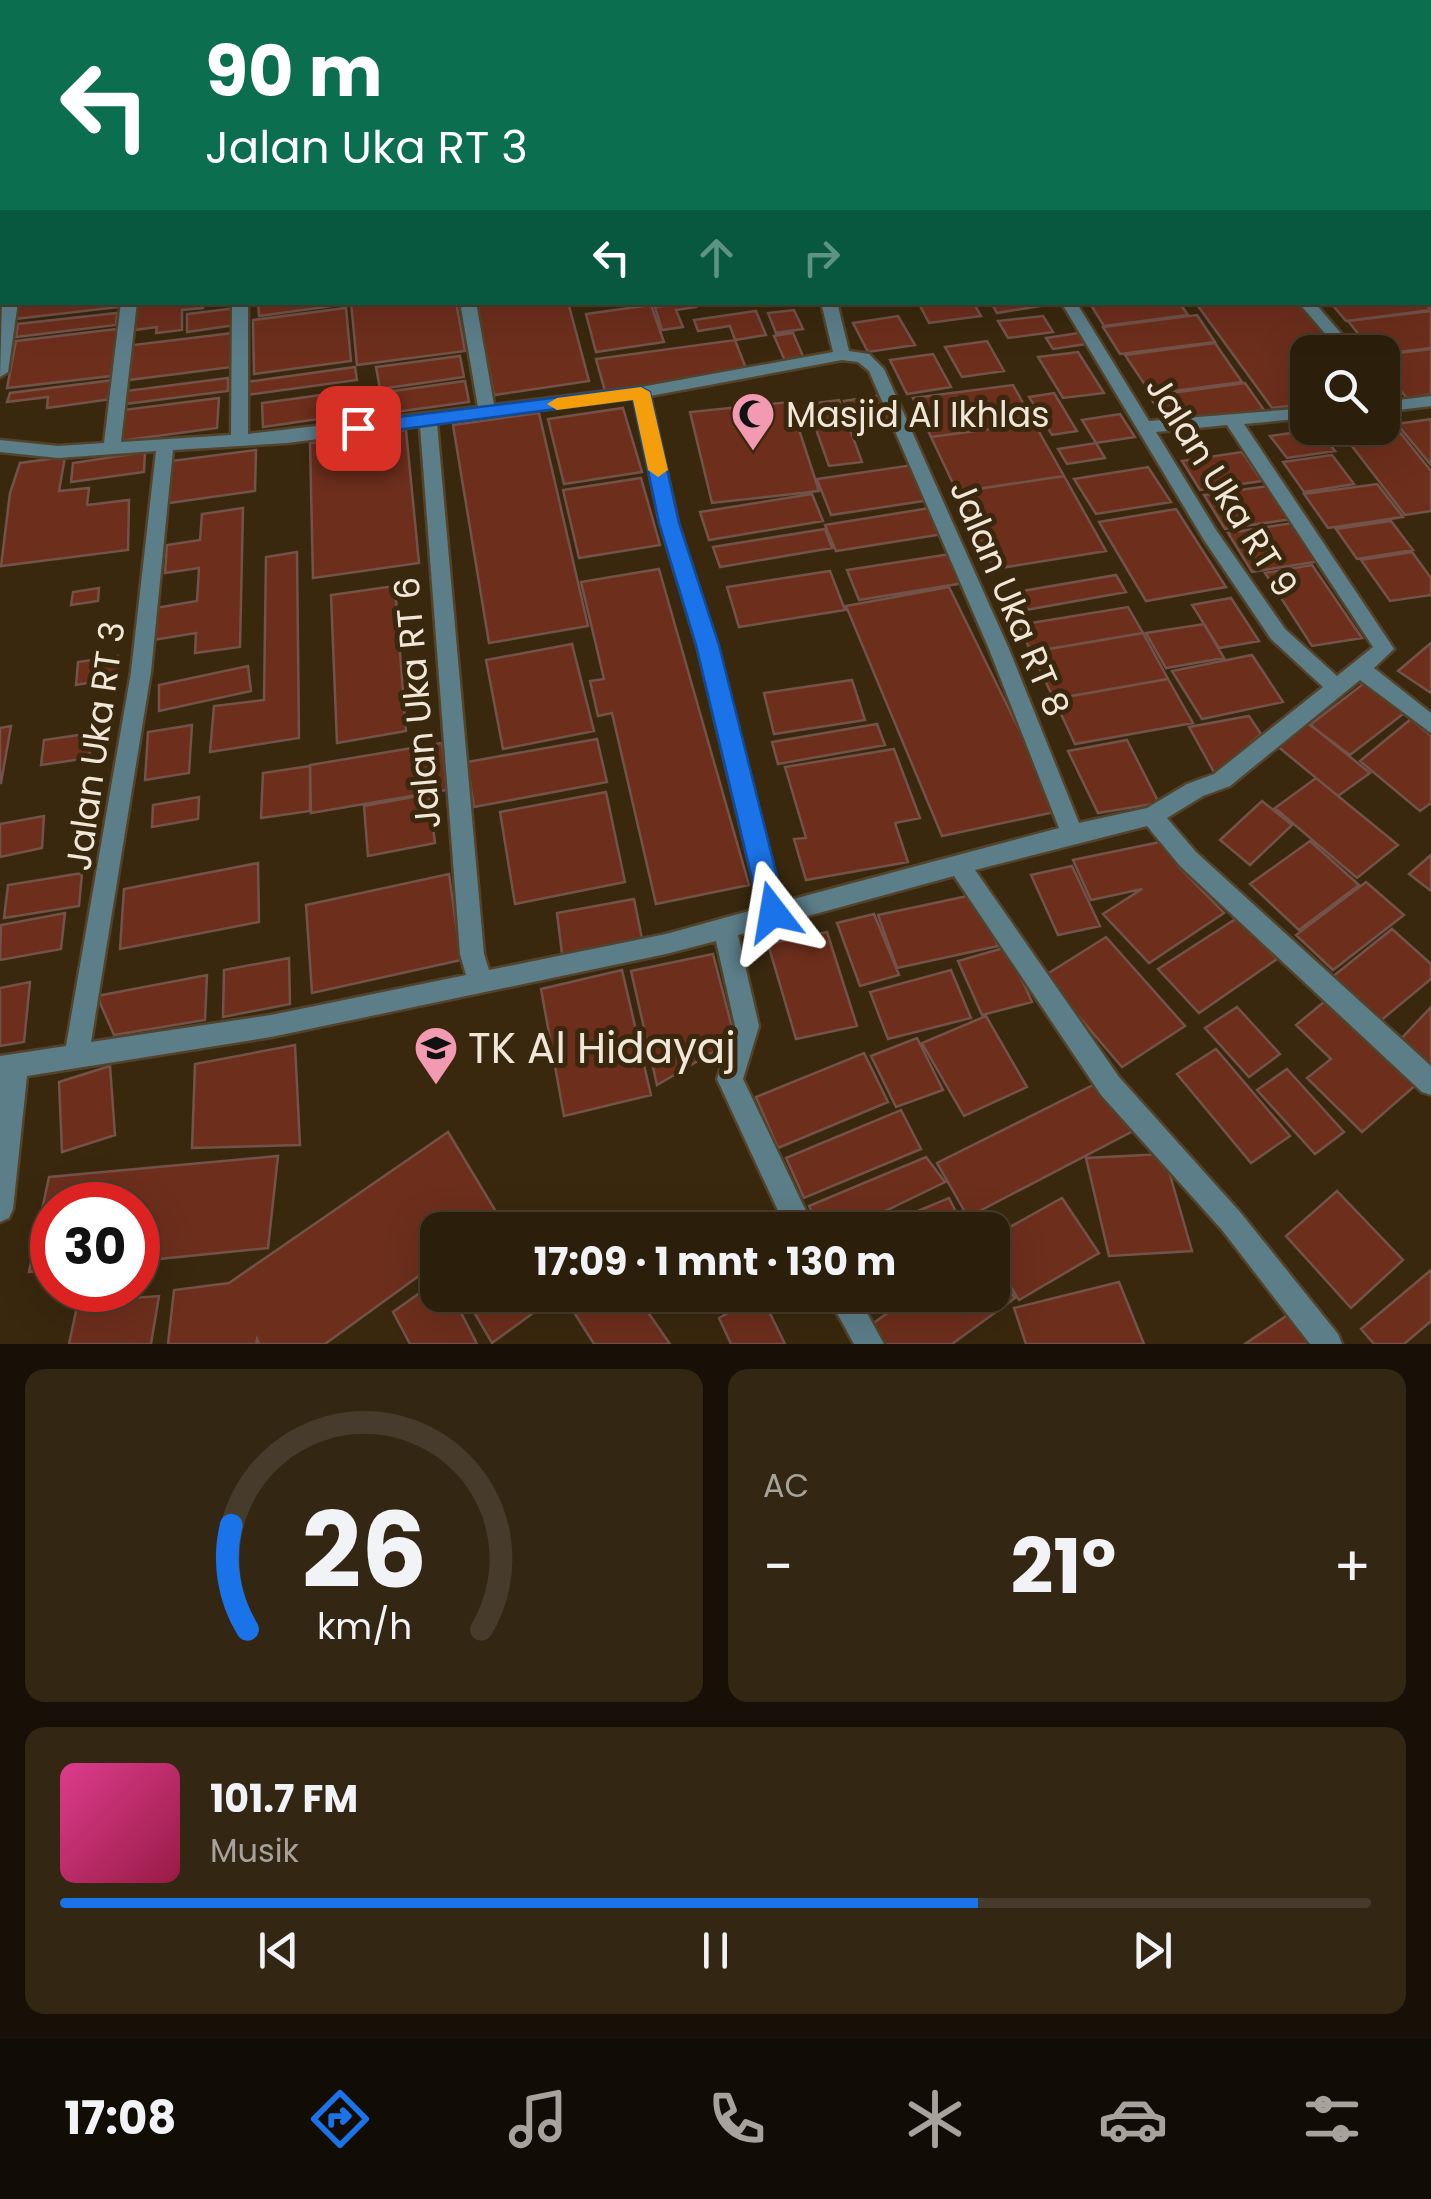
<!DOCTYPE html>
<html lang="id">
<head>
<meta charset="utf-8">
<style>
	:root { --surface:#2b1e0a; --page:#332713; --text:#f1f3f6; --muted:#a6a29c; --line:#473c2b; --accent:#1a73e8 }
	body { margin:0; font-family:Poppins,sans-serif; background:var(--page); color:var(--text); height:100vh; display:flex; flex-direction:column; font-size:38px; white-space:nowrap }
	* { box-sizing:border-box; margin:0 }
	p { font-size:32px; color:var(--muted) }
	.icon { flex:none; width:55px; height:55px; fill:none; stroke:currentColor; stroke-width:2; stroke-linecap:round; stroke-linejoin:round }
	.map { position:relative; height:1344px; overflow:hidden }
	.sheet { display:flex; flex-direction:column; gap:25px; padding:25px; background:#181006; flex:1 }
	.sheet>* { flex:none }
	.top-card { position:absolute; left:0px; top:0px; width:1432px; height:305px; box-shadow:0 10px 40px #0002,0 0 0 2px var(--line); background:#0b6e4f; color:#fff; overflow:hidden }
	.buttons { position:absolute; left:1290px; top:335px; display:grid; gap:20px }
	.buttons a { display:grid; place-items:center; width:110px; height:110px; border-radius:20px; background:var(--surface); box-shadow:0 10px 40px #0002,0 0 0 2px var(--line); font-size:50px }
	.speed { position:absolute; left:30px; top:1182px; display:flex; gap:20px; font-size:50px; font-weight:700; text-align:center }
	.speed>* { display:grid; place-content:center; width:130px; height:130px; border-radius:50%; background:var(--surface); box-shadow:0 10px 40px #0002,0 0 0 2px var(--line); line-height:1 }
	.speed .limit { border:15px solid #d22; background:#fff; color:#111 }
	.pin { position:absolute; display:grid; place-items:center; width:85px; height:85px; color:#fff; margin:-42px; border-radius:20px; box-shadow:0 5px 15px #0006 }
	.me { position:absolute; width:110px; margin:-55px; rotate:346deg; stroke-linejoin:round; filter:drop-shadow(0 0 8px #0008) }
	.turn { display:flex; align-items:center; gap:35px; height:210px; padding:0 40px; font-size:45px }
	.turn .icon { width:130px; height:130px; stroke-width:2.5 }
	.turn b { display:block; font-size:70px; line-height:85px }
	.lanes { display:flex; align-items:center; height:95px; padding:0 40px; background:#0003; justify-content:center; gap:50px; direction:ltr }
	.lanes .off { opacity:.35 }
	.big { font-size:75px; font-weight:700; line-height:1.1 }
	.sheet .card { flex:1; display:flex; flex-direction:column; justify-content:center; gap:15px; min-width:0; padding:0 35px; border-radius:20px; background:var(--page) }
	.sheet .dial { align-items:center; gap:0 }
	.dial svg { height:260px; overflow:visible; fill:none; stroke:var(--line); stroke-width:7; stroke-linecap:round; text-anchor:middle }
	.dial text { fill:var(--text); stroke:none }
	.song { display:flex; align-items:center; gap:30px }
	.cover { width:120px; height:120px; border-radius:15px; background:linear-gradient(135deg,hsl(330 70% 55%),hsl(340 70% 35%)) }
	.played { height:10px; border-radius:5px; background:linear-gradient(90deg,var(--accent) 70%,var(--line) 70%) }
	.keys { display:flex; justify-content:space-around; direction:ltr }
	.heat { display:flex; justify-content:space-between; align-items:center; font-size:55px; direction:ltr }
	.sheet .tiles { flex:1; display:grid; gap:25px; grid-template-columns:1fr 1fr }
	.card:last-child { grid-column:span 2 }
	.trip { position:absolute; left:420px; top:1212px; width:590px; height:100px; border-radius:20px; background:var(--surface); box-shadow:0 10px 40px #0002,0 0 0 2px var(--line); font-weight:700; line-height:100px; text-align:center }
	.tabs { display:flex; height:160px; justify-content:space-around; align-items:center; background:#110c04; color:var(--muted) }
	.tabs .icon { width:70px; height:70px }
	.tabs .selected { color:var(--accent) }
	.tabs b { font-size:45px; color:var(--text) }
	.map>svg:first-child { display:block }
	.building { fill:#6d2e1c; stroke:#735249; stroke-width:2.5 }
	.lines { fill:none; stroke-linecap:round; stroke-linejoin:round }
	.street-casing { stroke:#53432a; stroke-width:5 }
	.secondary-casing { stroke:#53432a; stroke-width:5 }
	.street { fill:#5c7e89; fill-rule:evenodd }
	.secondary { fill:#74adbe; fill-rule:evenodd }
	.route { fill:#1a73e8; stroke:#114b97; stroke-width:2.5 }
	.slow { fill:#f59e0b }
	.labels { text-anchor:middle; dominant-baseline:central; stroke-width:10; stroke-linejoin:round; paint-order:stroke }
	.poi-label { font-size:35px; fill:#f1e7d8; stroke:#39280e; text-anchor:start }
	.street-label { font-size:35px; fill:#f1e7d8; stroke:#39280e }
	.near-poi-label { font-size:42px; fill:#f1e7d8; stroke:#39280e; text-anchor:start }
</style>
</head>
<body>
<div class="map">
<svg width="1431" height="1344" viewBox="0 0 1431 1344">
	<rect width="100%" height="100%" fill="#39280e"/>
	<path class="building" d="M18,302H119V307L15,319Z
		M137,302H203V308L182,310V330L156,333L157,327L135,330Z
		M258,302H347V304L259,316Z
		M351,302H456L465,351L357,365Z
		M476,302H568L589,381L494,395Z
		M663,302H695L696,307L676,310L683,327L662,330L655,307L664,306Z
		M918,302H973L981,316L929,323Z
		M991,302H1038L1040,306L997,313Z
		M1089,302H1179L1188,315L1104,326Z
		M1195,302H1300L1341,352H1308V404L1272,408Z
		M1330,302H1424L1431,310L1346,321Z
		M651,305L664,342L596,352L586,314Z
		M237,308L236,325L187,332V314Z
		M346,308L351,361L254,374L253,320Z
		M794,310L803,329L776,333L768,313Z
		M756,311L766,335L735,340L730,326L698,331L694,320Z
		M1431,311V348L1382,354L1373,352L1348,321Z
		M117,313L116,325L16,337L18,324Z
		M1197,315L1215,342L1120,354L1103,327Z
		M898,316L915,345L868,352L853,323Z
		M1043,316L1053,332L1008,338L998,321Z
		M117,329L111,376L7,388L16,341Z
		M1085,332L1093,343L1053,349L1046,338Z
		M233,333L232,367L129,380L133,345Z
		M793,333L805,361L786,363L774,336Z
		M735,340L747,371L605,391L596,359Z
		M987,341L1004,371L962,377L945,347Z
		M1215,343L1242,382L1151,394L1125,355Z
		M1431,349V394L1407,398L1382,369V355Z
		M1078,352L1104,393L1063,398L1038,357Z
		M933,354L951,387L907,394L890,360Z
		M460,356L464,377L380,389L376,367Z
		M355,367L357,380L246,395V382Z
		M228,378V391L125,404L126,391Z
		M114,380L112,399L47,408L48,397L7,402L10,393Z
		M465,381L469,402L373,415L371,394Z
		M1245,383L1264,410L1167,423L1149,396Z
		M1013,385L1034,423L931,437L913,398Z
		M358,390L360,413L263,427L262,403Z
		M1054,393L1077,431L1052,435L1029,397Z
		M883,395L897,425L858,431L844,401Z
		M219,398L217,428L119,441L123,410Z
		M839,400L862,462L829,466L807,404Z
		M790,402L819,491L712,503L690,412Z
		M623,408L642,472L564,484L548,419Z
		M539,413L588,626L489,643L453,425Z
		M1120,414L1135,437L1096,443L1082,420Z
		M1431,419V465L1397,424Z
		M1390,420L1431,471V511L1405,515L1338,428H1382V421Z
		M1034,423L1064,476L957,492L931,437Z
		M1318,429L1335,451L1287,458L1270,436Z
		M406,430L419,563L313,578L310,443Z
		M1096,443L1105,458L1067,464L1058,449Z
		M256,450L255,491L169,503L171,461Z
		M145,452L144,472L71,482L73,463Z
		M1242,452L1262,481L1200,490L1182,461Z
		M1332,455L1354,484L1304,492L1283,462Z
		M65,457L59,491L89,488L87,505L129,500L128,550L1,566L10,493L20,463Z
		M913,465L930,500L831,515L817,479Z
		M1148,467L1171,502L1096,514L1074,479Z
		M1064,476L1106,551L994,569L957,492Z
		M641,478L660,545L579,558L563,490Z
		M1377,484L1403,517L1328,528L1304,494Z
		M1268,486L1291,519L1225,529L1204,495Z
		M812,494L823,521L709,540L700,512Z
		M243,508L240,647L195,653L196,633L153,640L155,608L197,601L199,568L165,573L167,545L200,540L202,514Z
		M930,508L943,534L836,551L825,525Z
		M1176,509L1226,587L1146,601L1099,522Z
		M1391,521L1413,550L1357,559L1336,529Z
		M1293,523L1320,561L1252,572L1228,533Z
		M825,529L832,548L720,567L713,547Z
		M297,552L299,738L210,752L214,706L264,700L266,557Z
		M1412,552L1431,578V595L1390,601L1361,560Z
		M951,554L964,583L859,600L847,570Z
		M1312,565L1362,638L1312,646L1265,573Z
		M659,569L749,885L656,904L612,713L598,716L590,681L604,679L581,582Z
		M830,571L845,610L739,627L727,587Z
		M1116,575L1126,592L1020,611L1011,593Z
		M395,586L406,731L337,743L331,595Z
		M949,587L1059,811L942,836L846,606Z
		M99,588L98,601L71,605L73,592Z
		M1231,598L1259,641L1219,648L1192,605Z
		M1128,607L1143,633L1031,652L1019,625Z
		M1204,624L1224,658L1166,668L1146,633Z
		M1143,633L1168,679L1054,699L1031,652Z
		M1431,643V693L1398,671Z
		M572,644L594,731L503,749L486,660Z
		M1252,655L1283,702L1202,719L1172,671Z
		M118,656L116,678L76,685L78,662Z
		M248,666L251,691L159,711V685Z
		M1168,679L1193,723L1075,744L1054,699Z
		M852,680L865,720L774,734L764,693Z
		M1367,681L1407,711L1350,755L1310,725Z
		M1249,716L1261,734L1215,774L1189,727Z
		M1411,719L1431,736V803L1420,811L1360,761Z
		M1307,722L1370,773L1338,796L1276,745Z
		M877,724L885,745L778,764L772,742Z
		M192,725L189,773L145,780L148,732Z
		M11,726L1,783H0V728Z
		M92,733L89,758L41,765L44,740Z
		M597,739L607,782L474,807L467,762Z
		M1127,740L1159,803L1098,813L1068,751Z
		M442,743L447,790L311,813L310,765Z
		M894,749L920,818L895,823L908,862L806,880L794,839L806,838L785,767Z
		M310,766V811L261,818L263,773Z
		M1316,778L1398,845L1357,878L1275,808Z
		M606,792L625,882L515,904L500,812Z
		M429,794L435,843L368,856L364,806Z
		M199,797L198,819L152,827L153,805Z
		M1262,801L1292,825L1250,865L1220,840Z
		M44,816L42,848L0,857V824Z
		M1165,841L1178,866L1224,913L1149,963L1103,914L1142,889L1091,900L1073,860Z
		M1310,841L1359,885L1299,930L1250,884Z
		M1431,855V891L1409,874Z
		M258,863L259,922L120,949L124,889Z
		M1072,866L1100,926L1058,935L1031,875Z
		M82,873L79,906L4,918L8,885Z
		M449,874L461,960L312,993L306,905Z
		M1366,882L1404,915L1333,970L1296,935Z
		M977,894L998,946L897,968L878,915Z
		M634,899L642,939L562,954L557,913Z
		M65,913L61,949L0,960L1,925Z
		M874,914L899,975L860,986L837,923Z
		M1237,918L1277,959L1199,1013L1158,969Z
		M1392,929L1431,964V979L1379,1022L1331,978Z
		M827,932L857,1026L796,1039L768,944Z
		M1106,937L1185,1026L1122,1067L1044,976Z
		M1007,947L1032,1002L982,1015L958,961Z
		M713,954L735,1039L657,1085L631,971Z
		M289,958L290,1004L223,1017L224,970Z
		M622,970L651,1095L564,1116L541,989Z
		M951,970L971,1018L888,1039L870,992Z
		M207,975L205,1020L114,1035L97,996Z
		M30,982L24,1042L0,1046V988Z
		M1324,1002L1418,1083L1362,1132L1307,1078L1331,1059L1296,1025Z
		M1237,1007L1280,1054L1249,1077L1205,1028Z
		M1431,1007V1064L1401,1039Z
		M986,1016L1027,1087L964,1116L922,1043Z
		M917,1038L943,1090L896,1107L871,1056Z
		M295,1045L300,1145L192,1148L195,1064Z
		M1216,1049L1290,1136L1251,1163L1177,1074Z
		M864,1053L888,1102L778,1148L756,1097Z
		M110,1066L115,1135L62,1152L59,1082Z
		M1287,1069L1344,1132L1315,1154L1257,1090Z
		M1099,1082L1133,1131L968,1217L937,1163Z
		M901,1110L921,1149L804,1198L786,1158Z
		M448,1132L507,1230H438V1262L325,1344H259L257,1339L256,1344H168L174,1290L229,1283Z
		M1164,1154L1192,1251L1109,1256L1086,1158Z
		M278,1156L268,1248L138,1261V1205H52V1269L29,1272L49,1177Z
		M926,1157L945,1182L846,1230H820L809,1206Z
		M1337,1191L1403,1260L1351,1308L1286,1236Z
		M949,1198L965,1230H872Z
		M1062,1198L1099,1253L1019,1300L992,1257V1237Z
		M992,1267L1015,1298L952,1344H885L872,1324L913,1295H992Z
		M1431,1270V1321L1404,1344H1374L1361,1329Z
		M438,1280V1295H452L477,1344H410L393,1312Z
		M1119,1282L1144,1344H1026L1014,1308Z
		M464,1295H548L551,1300L492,1343Z
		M563,1295H636L670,1344H594Z
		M761,1295L785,1344H731L719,1318Z
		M159,1296L151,1344H69L78,1302Z
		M1292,1312L1317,1344H1245Z"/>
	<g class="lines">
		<defs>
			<path id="street" d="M409,0H421L422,2H411Z
				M579,0H591L592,2H581Z
				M747,0H759L760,2H749Z
				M912,0H924L926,2H914Z
				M1071,0H1083L1085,2H1073Z
				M2,27V40L0,41V28Z
				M1430,192H1431V201H1430Z
				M0,193H2V201H0Z
				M2,302H18L8,372L0,377Z
				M121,302H137L121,442L231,435L232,302H248V434L478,407L460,302H476L494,405L641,387L833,352L821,302H837L849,351L869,354L884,369L1009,649L1079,823L1147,808L1187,784L1214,774L1323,687L1271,639L1204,540L1061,302H1076L1149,421L1308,408V418L1244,424L1394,649L1374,668L1431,713V733L1360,680L1230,786L1203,796L1167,818L1196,852L1431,1066V1095L1422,1092L1180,866L1147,826L975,870L1119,1077L1240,1212L1338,1334L1342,1344H1310L1222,1230L1101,1095L954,876L738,935L759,1026L743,1079L815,1230H787L717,1079L735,1026L716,941L666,954L271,1037L27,1076L13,1209L9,1218L0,1222V1056L66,1046L131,672L156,451L58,458L0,452V440L58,446L104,443ZM842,360L858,362L869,371L989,649L1059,828L782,902L717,645L678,523L650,396ZM634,398L660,523L697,645L760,908L666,934L489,970L484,954L437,423ZM1227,425L1373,647L1337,676L1285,629L1216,530L1156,432ZM420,426L460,954L466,975L271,1015L91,1042L151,672L173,450L287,443Z
				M1298,302H1314L1357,352H1341Z
				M1431,396V406L1382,412V402Z
				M827,1295H857L884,1344H854Z"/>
			<path id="secondary" d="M1213,0H1226L1228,2H1215Z
				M1430,21H1431V29H1430Z"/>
		</defs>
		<use href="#street" class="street-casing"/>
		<use href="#secondary" class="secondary-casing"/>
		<use href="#street" class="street"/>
		<use href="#secondary" class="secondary"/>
	</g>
	<path class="route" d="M641,387L650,392L679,523L719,645L786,912L782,921L773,924L764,921L760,912L696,645L659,523L633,399L358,435L348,428L358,422Z"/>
	<path class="slow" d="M641,387L650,392L668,470L658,477L648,470L633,400L557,410L547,404L557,398Z"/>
	<defs>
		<symbol id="mosque-pin" viewBox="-11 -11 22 30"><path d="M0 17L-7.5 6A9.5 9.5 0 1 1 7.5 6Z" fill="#f19ab1" stroke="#39280e"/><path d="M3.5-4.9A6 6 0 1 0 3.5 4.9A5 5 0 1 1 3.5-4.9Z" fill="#111"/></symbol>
		<symbol id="school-pin" viewBox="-11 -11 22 30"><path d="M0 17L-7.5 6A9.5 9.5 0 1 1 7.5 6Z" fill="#f19ab1" stroke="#39280e"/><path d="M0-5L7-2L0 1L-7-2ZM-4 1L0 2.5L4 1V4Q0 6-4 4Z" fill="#111"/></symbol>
	</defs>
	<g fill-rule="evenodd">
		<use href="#mosque-pin" x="728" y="389" width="50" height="68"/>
		<use href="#school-pin" x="411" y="1023" width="50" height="68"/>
	</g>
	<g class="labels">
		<g class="poi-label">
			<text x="786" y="414">Masjid Al Ikhlas</text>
		</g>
		<g class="street-label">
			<text transform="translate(1222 486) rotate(58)">Jalan Uka RT 9</text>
			<text transform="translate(1010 598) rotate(67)">Jalan Uka RT 8</text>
			<text transform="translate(417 703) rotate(-95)">Jalan Uka RT 6</text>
			<text transform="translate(95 746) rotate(-82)">Jalan Uka RT 3</text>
		</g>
		<g class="near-poi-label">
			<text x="468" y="1048">TK Al Hidayaj</text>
		</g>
	</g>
</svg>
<div class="buttons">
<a><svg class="icon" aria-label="search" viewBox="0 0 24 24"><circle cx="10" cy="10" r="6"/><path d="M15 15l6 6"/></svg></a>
</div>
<div class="speed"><div class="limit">30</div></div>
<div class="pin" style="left:358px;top:428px;background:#d93025"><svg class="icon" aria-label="arrive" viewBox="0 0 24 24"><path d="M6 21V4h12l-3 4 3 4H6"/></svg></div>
<svg class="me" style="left:773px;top:912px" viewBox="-20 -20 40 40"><path d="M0-17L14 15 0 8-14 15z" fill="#1a73e8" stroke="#fff" stroke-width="4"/></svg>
<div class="trip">17:09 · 1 mnt · 130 m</div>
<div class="top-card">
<div class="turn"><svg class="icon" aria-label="left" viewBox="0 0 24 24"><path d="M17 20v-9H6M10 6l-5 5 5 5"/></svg><div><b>90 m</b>Jalan Uka RT 3</div></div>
<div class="lanes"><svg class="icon" aria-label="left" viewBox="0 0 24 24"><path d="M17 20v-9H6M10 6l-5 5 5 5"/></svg><svg class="icon off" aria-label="ahead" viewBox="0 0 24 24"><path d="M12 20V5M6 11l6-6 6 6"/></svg><svg class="icon off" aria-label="right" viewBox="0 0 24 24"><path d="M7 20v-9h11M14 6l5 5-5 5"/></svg></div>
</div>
</div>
<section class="sheet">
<div class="tiles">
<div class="card dial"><svg viewBox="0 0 100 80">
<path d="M14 69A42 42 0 1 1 86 69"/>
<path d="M14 69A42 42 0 0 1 9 37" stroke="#1a73e8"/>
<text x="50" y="56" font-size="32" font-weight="700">26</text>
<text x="50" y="72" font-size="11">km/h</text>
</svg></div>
<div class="card"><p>AC</p>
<div class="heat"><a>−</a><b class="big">21°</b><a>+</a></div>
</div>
<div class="card">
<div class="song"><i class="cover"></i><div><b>101.7 FM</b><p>Musik</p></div></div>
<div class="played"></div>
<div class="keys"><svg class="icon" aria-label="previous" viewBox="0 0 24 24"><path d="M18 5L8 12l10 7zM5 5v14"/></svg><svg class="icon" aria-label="pause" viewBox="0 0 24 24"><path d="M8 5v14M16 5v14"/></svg><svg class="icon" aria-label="next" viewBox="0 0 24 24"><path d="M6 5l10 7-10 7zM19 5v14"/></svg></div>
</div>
</div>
</section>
<nav class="tabs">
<b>17:08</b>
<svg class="icon selected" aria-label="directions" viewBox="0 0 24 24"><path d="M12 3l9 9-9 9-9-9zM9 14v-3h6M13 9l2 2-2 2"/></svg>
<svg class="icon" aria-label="music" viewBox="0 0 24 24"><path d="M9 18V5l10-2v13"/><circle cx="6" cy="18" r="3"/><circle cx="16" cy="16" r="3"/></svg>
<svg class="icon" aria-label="phone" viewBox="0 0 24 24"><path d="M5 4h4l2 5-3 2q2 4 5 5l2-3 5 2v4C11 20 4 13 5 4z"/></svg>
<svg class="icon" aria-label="climate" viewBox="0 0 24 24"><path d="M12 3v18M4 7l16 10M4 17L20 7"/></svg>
<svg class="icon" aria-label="car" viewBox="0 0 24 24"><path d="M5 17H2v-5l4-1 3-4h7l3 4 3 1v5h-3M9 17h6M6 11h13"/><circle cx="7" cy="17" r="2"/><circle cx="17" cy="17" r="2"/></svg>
<svg class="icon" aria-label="filters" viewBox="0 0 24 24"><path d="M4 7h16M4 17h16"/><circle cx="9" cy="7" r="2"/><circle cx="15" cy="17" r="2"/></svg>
</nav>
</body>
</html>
